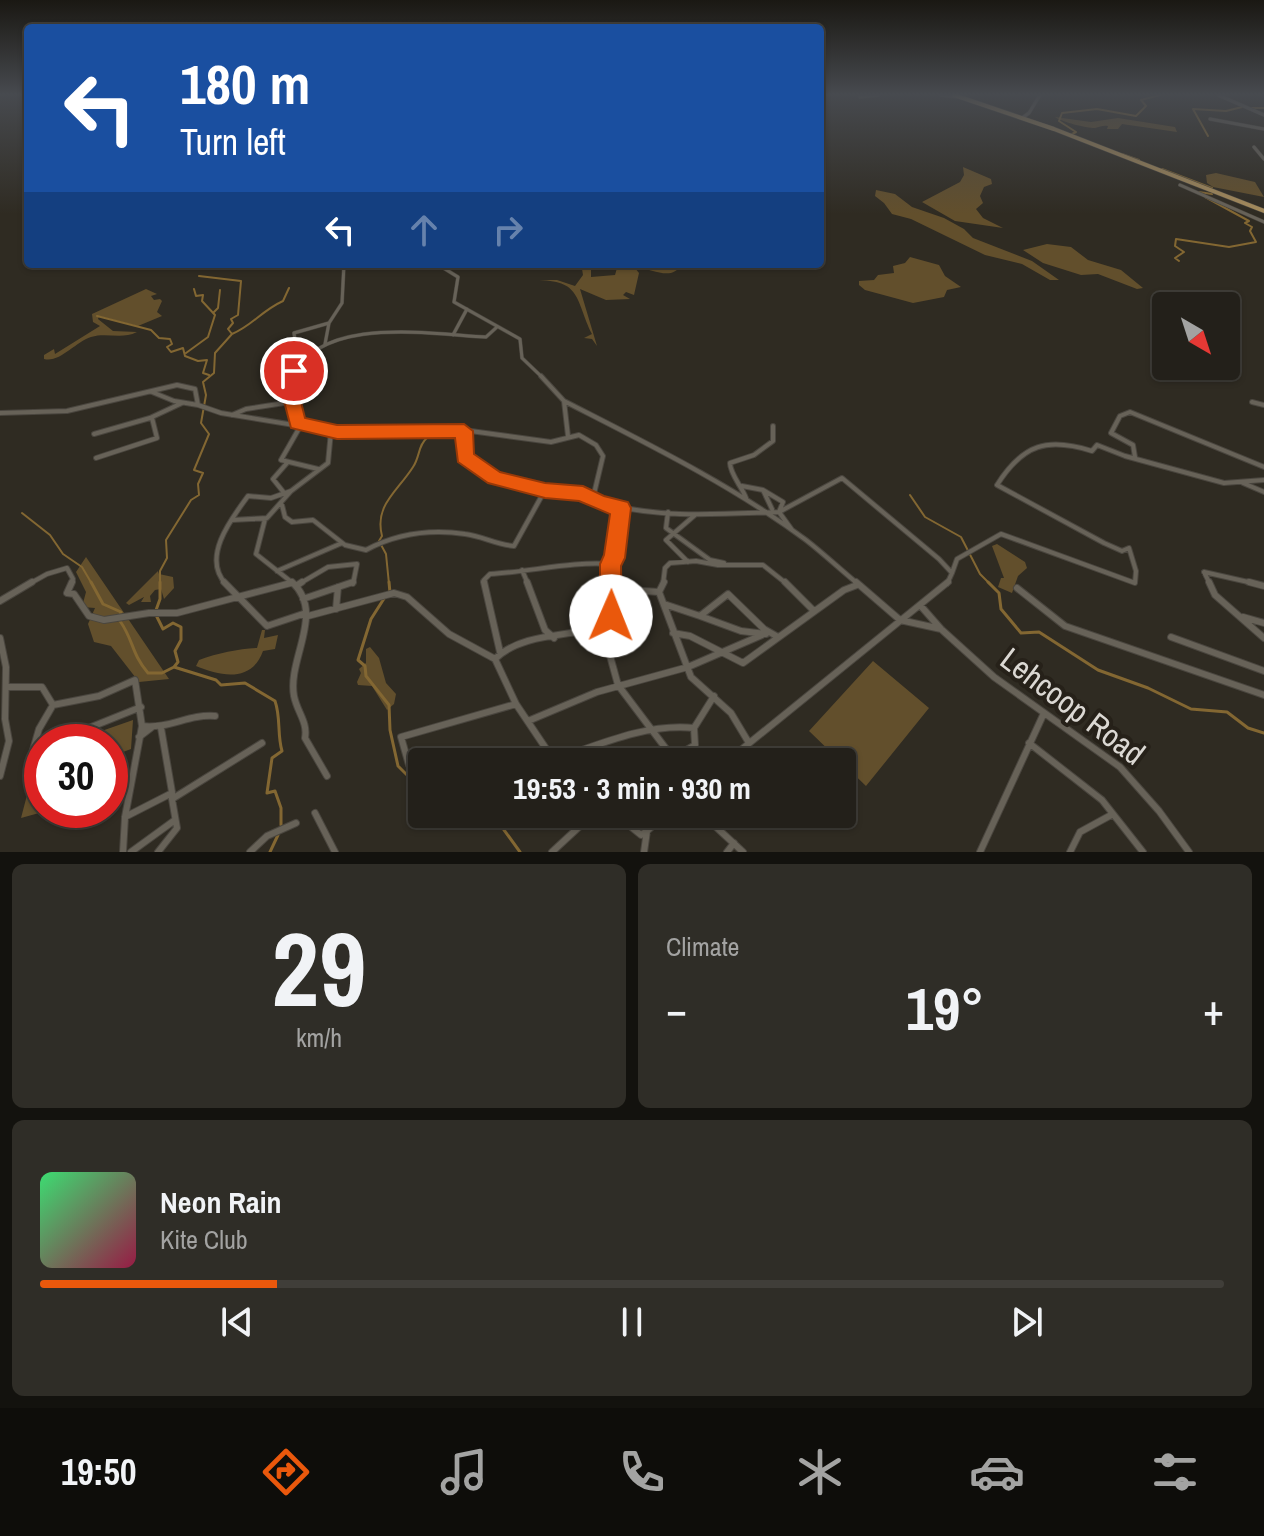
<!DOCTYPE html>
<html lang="en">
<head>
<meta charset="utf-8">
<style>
	:root { --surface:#23201a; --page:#2f2d27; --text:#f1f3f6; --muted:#a3a3a2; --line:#403e39; --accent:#ea580c }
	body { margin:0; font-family:"Archivo Narrow",sans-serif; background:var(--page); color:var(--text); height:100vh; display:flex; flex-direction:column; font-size:30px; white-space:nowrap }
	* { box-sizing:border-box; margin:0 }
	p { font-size:26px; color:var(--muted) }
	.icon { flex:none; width:44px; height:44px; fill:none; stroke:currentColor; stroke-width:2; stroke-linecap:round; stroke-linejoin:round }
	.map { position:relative; height:852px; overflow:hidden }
	.sheet { display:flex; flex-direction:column; gap:12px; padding:12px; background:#13120e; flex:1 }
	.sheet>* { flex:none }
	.guide { position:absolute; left:24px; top:24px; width:800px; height:244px; border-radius:8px; box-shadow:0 2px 6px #0004,0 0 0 2px var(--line); background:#1a4fa0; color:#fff; overflow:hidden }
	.needle { width:52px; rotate:141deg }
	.tools { position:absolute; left:1152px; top:292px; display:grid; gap:16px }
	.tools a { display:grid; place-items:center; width:88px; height:88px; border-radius:8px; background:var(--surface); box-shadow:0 2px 6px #0004,0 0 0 2px var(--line); font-size:40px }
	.speed { position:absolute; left:24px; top:724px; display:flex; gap:16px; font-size:40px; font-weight:700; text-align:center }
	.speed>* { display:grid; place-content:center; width:104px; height:104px; border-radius:50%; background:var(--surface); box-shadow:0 2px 6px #0004,0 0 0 2px var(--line); line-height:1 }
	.speed .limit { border:12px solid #d22; background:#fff; color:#111 }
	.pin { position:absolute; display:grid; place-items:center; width:68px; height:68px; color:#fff; margin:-34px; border:4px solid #fff; border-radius:50%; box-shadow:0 2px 8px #0007 }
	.me { position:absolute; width:88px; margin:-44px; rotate:1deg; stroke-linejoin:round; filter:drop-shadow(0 0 6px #0008) }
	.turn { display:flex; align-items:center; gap:28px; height:168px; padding:0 24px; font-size:36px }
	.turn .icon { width:104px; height:104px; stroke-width:2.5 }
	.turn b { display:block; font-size:56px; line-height:68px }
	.lanes { display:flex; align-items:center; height:76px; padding:0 24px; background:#0003; justify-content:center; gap:40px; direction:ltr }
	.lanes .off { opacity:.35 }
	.big { font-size:60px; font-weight:700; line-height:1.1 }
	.sheet .tile { flex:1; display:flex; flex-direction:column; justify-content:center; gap:12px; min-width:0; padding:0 28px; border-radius:12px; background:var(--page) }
	.sheet .dial { align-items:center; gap:0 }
	.dial b { font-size:104px; line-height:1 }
	.song { display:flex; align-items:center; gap:24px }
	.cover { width:96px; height:96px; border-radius:12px; background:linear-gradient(135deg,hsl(140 70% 55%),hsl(340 70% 35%)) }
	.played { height:8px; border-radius:4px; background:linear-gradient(90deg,var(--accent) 20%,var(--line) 20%) }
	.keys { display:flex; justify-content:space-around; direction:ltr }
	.heat { display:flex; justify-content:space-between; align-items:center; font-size:44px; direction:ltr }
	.sheet .tiles { flex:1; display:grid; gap:12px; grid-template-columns:1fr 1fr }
	.tile:last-child { grid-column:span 2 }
	.trip { position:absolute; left:408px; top:748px; width:448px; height:80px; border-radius:8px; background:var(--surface); box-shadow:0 2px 6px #0004,0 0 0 2px var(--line); font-weight:700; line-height:80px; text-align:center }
	.tab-bar { display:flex; height:128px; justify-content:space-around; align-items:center; background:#0e0d0a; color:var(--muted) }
	.tab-bar .icon { width:56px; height:56px }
	.tab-bar .selected { color:var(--accent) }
	.tab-bar b { font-size:36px; color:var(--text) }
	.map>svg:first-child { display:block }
	.green { fill:#624f2c }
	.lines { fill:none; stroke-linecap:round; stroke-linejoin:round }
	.stream-far1 { stroke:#836732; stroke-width:2 }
	.stream { stroke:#836732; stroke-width:3 }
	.minor-far2-casing { stroke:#4a463f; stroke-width:4 }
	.minor-far1-casing { stroke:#4a463f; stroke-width:6 }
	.minor-casing { stroke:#4a463f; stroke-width:8 }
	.major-casing { stroke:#4a463f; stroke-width:5 }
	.minor-far2 { stroke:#676258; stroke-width:3 }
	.minor-far1 { stroke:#676258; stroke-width:4 }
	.minor { stroke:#676258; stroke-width:6 }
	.major { stroke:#a58b5c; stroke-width:4 }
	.route { fill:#ea580c; stroke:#983908; stroke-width:2 }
	.labels { text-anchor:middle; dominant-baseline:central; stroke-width:8; stroke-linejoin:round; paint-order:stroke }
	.near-street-label { font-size:32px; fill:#dbd8d3; stroke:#262119 }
</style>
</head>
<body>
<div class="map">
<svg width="1264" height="852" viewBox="0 0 1264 852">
	<rect width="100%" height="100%" fill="#2f2b22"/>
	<path class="green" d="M1055,117L1091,122L1118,118L1175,127L1177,132L1122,124L1118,129H1107L1108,126C1103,125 1100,127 1095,128C1086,128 1062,122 1055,117Z
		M963,167L991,179L992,184L984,187L980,196L983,203L976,209L983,218L1003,228L955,221L922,202L960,182L964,175Z
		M1216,173L1255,182L1264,197L1213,187L1207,183L1206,175Z
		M876,190L895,194L912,207L944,218L964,229L973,238L1032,261L1059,280H1050L1022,264L985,255L911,219L892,214L884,203L875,196Z
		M1047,244L1071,247L1088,260L1121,270L1143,288L1137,289L1098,274L1081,275L1043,263L1023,250Z
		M910,257L939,265L945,276L961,287L947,290L944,297L913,303L865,290L859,285V281L874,280L878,275L894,273L893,266L905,263Z
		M605,264H682C671,283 652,267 635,268L639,273L634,295L626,292L623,295L630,299L606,300L580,289L597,346L592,339L584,338L592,334C575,299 582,280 535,280H557L575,286L583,275L582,269L591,267V277L615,275L617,268Z
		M146,289L157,294L151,296L154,300L160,299L162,301L157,312L162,316L138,326L99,316L98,319L113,331L137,332C121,340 107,332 91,337C75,342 60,363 44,359V355L54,349L55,354L100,326L93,322L92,314Z
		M997,544L1025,562L1027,568L1018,576L1012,593L998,587L1001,578H1004L992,546Z
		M86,557L169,679L139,682L111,646L94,642L88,624L95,608L82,607L86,592L76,572Z
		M158,571L159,574L173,577L174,588L164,599L161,589L155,590L150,596L151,602H141L144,597L129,605L126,603Z
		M262,630H265L264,638L278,635L275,649L263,651C252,682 222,677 196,666L199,660C218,653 239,649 257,648Z
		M370,647L379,658L386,683L396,694L394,704L387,710L372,686L358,685L357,682L361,673L359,669L366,663V649Z
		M873,661L929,708L866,786L809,731Z
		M133,720L131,749L110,757V742H92L93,734Z
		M42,756V810H50L21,818L37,757Z"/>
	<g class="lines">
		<path class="stream-far1" d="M1249,108H1264
			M1072,134L1076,132L1059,121L1062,113L1097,109L1136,116L1146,106L1141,100L1160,95
			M1208,136L1193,109L1226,111L1242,107
			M1122,154L1139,160
			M1162,169L1212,188
			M1199,192L1212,194
			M1179,261L1175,258L1184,252L1175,246L1176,239L1229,247L1256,242L1250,231L1252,227L1245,223L1249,221L1205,197
			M214,312L218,308L220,290
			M97,316L151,330L159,338L170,339L172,344L167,347L171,352L183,348L185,356L198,361L207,360L203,373L209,375
			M232,334C252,326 261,311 283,301L289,288
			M186,353L208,337L215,315L202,301L203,295L196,296L194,289
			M910,495L925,517L961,537L980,574L990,584
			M22,513L50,535L63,554L82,567L92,584
			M160,584V571L167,558L166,540L191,500L199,495L198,484L203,473L194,470L209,434L201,423L206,395L203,382L214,373L215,353L232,334L228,329L233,323L231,319L238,315L241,281L199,276
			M389,584L386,554L379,541L382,536C374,505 398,491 413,467C420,457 418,445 427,438"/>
		<path class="stream" d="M91,582L103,604L121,612L120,615
			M160,582V599L155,613L163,629L173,623L181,627V640L175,651L178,662L174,667L216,680L221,685L245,683L275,701C281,718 277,734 282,751L272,758L267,793L275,791L281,808V825
			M389,582L390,593
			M988,582L999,593L1001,609L1021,633L1039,632L1098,670L1148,688L1191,709L1227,712L1248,728L1264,733
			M385,597L371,619L358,660L365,666L366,676L389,705L390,730L398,766L422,790
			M120,621C134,641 131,653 148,673H162L174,667
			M487,814L499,823L520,852
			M270,852L278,835"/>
		<defs>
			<path id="minor-far2" d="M940,95L958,97
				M1218,95L1264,115
				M860,97L879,95
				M1022,118L1029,113L1040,95
				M1210,119L1264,129
				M1254,147L1264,159
				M1180,185L1264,222
				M437,264L458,277L454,302L520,339L522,358L543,378
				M453,335L467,309
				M325,344L329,323L342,303L344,264
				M298,362L294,333L329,323
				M291,378C321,315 429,334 486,337L497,327"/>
			<path id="minor-far1" d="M292,376L289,382L298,423
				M541,376L564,401L568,436
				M152,392L174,401L198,405
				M564,401C646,443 732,485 806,540C824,554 841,570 858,584
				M1252,402L1264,405
				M0,413L67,411L177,385L195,389L198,405L221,413L337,432L456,429L551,442L579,435L596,445L603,456L593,498L602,503C661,519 720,514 779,512L783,502L763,490L742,486
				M232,415L246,409L291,402
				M301,425L281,460L318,469
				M464,431L465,457L468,460L495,478L545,490
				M94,434L150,418L182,403
				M1135,457L1133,445L1111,433L1120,416L1130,412L1264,467
				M96,458L157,438L152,418
				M1243,483L1264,492
				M763,490L772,509
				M285,494L273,479L287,463
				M746,498C742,487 730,474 730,463L754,455L773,441V426
				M282,505L285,517L292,522L313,520L345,545L366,550C396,534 430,529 465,534C482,536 497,545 514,546L545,490L593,498
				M668,512L666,528L710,560L724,563
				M265,519L256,554L294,584
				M232,520L267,518L291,491L328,463L331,431
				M792,530L779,512L842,478L939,559L952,573L947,584
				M688,562L666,540L695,515
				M522,570L528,584
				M277,571L342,543
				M1204,572L1210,584
				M1204,572L1257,584
				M952,573L957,559L1001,534L1135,583L1136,571L1129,548L1122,551L1104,543L997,485C1023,444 1047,437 1092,451L1097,445L1125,456L1224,483L1264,480
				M29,584L47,574L67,568L73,579L71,584
				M226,584C201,558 231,519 248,496L271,498L291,491
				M285,584L291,583
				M299,584L328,567L357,564L353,584
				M485,584L484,580L490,574C530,572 572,561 610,564
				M610,584V564L615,558L621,508
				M663,584L665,568L670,563L696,561L718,565H763L787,584"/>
			<path id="minor" d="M72,582L67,593L74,594L89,616L104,620L149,613H177L291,583
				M224,582L267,626L306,613
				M292,582C326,613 287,659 294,696C297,712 308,722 305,738L327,776
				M484,582L500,652
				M527,582L545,630L554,638
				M785,582L814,611
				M856,582L900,620L941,629
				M1209,582L1215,595L1264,638
				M1249,582L1264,586
				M296,586L302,582
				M1017,588L1065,626L1264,695
				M613,589L659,592L664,582
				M659,592L691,677L731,713L749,743
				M303,599L353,582
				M0,601L32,582
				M664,604L700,616
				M920,605L941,629L994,677L1120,767L1159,811L1189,852
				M336,609L338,587
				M308,616L394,593L407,597L449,634L495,659
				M1243,617L1264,623
				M601,630L611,616L610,582
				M673,633L690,636L743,663L844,590L857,585
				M766,634L741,631L700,616L728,594L764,629L778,637
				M1171,637L1264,671
				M0,638L6,667L5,719L9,741L0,776
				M6,687H42L53,705L99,696L135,680L142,726L125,817L123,852
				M528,721L597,692L688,667L762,635
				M142,726C170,729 188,714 215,716
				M161,728L172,792
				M139,737L152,727
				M54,742L141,707
				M1029,743L1102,800L1143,852
				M42,747L33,750L39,729L53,705
				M554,760C598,745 646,723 694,728
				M514,762L546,753
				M555,762L516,704L495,659C519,635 562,636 594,629L604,634L618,685L673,758
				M666,762L695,745L694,728L714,696
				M726,762L948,582
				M422,778L409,765L401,737L516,704
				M315,813L335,852
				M615,814L641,835L647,831
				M702,814L743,852
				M125,817L172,793V799L262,743
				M131,852L175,820
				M158,852L177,828L172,799
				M250,852L267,836L296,823
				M552,852L593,814
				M644,852L647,831L666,814
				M727,852L734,843
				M980,852L1044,713
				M1070,852L1080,832L1113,814"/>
			<path id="major" d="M954,95L1054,129L1264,211"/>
		</defs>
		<use href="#minor-far2" class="minor-far2-casing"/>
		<use href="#minor-far1" class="minor-far1-casing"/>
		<use href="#minor" class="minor-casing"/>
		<use href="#major" class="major-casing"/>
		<use href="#minor-far2" class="minor-far2"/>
		<use href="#minor-far1" class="minor-far1"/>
		<use href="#minor" class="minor"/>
		<use href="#major" class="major"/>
	</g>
	<linearGradient id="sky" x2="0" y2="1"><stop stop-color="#1a1813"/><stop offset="0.44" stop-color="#474a4f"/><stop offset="1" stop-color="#474a4f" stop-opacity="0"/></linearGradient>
	<rect width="1264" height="214" fill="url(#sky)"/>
	<path class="route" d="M294,365L303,371L297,386L305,418L337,425L464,424L473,431L474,454L500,472L545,483L583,486L604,496L628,502L631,508L625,558L621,566L622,616L619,624L611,627L603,624L600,616V564L604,555L610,514L579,501L545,498L488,483L458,462L455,438L337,439L291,428L280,386L288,367Z"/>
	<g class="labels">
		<g class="near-street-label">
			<text transform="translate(1073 706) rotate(37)">Lehcoop Road</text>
		</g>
	</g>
</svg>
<div class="tools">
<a><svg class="needle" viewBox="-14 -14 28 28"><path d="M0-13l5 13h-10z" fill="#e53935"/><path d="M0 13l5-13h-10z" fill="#a3a3a2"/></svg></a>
</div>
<div class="speed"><div class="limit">30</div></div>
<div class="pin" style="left:294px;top:371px;background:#d93025"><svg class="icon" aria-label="arrive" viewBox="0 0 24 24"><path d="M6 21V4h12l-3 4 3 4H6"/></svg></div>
<svg class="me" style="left:611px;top:616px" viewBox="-20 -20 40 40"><circle r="19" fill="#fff"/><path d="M0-13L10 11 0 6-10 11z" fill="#ea580c"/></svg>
<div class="trip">19:53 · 3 min · 930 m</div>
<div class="guide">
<div class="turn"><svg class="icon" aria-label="left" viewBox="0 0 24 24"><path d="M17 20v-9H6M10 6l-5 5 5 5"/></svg><div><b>180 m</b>Turn left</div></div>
<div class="lanes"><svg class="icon" aria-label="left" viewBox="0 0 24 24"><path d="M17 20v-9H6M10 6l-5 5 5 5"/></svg><svg class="icon off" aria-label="ahead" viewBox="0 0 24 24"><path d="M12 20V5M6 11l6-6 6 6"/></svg><svg class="icon off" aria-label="right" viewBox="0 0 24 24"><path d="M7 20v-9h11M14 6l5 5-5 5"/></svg></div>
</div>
</div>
<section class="sheet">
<div class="tiles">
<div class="tile dial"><b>29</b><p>km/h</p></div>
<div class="tile"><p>Climate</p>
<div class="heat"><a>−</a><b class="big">19°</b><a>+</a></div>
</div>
<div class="tile">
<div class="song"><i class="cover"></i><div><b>Neon Rain</b><p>Kite Club</p></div></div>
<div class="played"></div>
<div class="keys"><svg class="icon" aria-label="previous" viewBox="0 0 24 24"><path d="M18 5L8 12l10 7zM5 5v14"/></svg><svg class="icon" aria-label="pause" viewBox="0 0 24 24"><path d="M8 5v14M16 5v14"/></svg><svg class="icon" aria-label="next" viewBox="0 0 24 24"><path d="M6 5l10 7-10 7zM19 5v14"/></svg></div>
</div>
</div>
</section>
<nav class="tab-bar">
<b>19:50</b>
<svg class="icon selected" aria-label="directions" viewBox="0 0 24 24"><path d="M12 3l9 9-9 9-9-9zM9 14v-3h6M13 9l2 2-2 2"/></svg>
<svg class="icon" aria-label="music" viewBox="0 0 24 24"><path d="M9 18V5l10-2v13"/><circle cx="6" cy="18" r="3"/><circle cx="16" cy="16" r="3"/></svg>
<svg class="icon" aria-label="phone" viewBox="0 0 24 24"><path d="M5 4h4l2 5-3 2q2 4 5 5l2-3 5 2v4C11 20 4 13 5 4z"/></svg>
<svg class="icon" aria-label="climate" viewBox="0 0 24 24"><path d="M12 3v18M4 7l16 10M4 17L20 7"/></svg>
<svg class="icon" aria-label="car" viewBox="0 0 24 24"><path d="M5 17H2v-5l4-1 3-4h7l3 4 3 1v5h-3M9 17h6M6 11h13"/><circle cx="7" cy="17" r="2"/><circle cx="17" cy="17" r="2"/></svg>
<svg class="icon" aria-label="filters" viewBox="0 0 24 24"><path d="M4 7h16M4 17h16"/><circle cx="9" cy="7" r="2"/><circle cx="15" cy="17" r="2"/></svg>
</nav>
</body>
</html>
